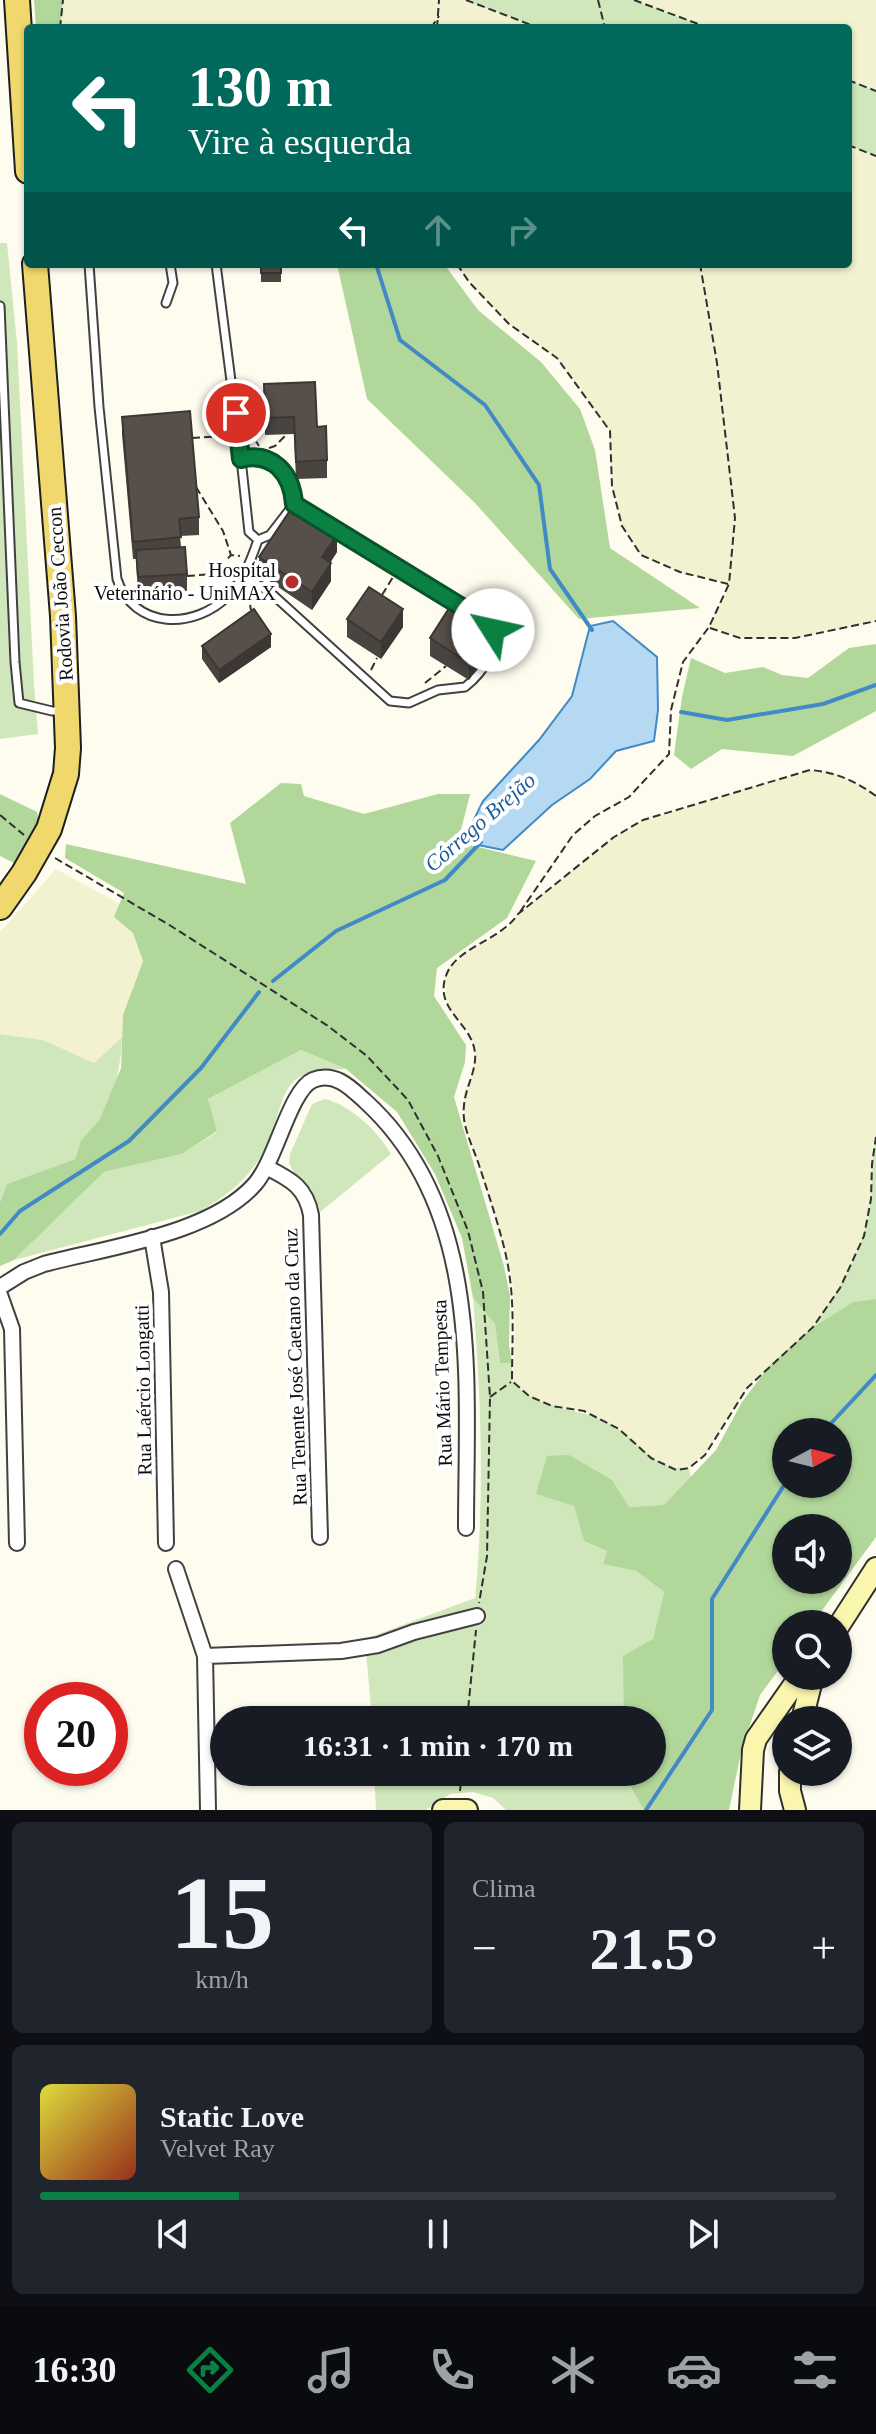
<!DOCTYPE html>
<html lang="pt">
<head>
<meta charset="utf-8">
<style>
	:root { --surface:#171b24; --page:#20242c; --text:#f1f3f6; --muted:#9ea1a6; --line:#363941; --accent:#0b8043 }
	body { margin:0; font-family:Georgia,serif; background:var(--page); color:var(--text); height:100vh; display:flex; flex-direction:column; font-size:30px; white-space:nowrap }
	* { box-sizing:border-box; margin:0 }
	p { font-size:26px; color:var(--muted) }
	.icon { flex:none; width:44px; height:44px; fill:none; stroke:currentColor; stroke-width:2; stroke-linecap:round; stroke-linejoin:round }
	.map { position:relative; height:1810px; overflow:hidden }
	.details { display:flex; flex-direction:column; gap:12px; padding:12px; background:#0d0f14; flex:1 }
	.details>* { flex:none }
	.hud { position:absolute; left:24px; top:24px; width:828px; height:244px; border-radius:8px; box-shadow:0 2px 6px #0004; background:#00695c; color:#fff; overflow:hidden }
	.needle { width:52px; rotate:83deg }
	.fabs { position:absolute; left:772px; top:1418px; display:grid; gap:16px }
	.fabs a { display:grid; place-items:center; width:80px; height:80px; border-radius:50%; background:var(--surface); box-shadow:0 2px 6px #0004; font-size:40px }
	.speed { position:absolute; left:24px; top:1682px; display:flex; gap:16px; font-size:40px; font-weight:700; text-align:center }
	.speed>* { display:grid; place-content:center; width:104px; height:104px; border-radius:50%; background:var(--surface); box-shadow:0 2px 6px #0004; line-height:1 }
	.speed .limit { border:12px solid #d22; background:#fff; color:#111 }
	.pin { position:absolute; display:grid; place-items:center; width:68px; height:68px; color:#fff; margin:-34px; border:4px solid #fff; border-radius:50%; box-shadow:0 2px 8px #0007 }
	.me { position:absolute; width:88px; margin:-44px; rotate:305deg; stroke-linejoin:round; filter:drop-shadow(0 0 6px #0008) }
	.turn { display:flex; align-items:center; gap:28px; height:168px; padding:0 32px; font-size:36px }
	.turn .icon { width:104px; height:104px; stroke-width:2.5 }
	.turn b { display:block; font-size:56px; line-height:68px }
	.lanes { display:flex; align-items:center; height:76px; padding:0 32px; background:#0003; justify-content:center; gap:40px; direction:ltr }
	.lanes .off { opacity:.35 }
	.big { font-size:60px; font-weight:700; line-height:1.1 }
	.details .tile { flex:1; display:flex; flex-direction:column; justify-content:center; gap:12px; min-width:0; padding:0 28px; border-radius:12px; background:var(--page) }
	.details .dial { align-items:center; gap:0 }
	.dial b { font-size:104px; line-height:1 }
	.song { display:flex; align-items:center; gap:24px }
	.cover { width:96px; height:96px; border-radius:12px; background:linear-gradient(135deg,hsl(60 70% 55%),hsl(10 70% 35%)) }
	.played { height:8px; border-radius:4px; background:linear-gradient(90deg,var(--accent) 25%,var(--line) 25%) }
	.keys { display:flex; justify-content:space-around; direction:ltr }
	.heat { display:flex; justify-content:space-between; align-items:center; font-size:44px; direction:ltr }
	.details .tiles { flex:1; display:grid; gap:12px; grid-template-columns:1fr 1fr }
	.tile:last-child { grid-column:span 2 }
	.trip { position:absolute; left:210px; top:1706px; width:456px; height:80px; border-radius:40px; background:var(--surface); box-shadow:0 2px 6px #0004; font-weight:700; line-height:80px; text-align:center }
	.menu { display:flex; height:128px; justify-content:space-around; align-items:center; background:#090b0e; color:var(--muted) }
	.menu .icon { width:56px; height:56px }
	.menu .active { color:var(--accent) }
	.menu b { font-size:36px; color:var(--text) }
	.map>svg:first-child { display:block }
	.farmland { fill:#f3f2d0 }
	.green { fill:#cfe7ba }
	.forest { fill:#b2d79a; fill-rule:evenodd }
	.water { fill:#b6d9f3; stroke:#418ac6; stroke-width:2 }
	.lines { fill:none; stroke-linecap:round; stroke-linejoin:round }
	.stream { stroke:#418ac6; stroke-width:4 }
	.lane-casing { stroke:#414141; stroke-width:11 }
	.street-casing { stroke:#414141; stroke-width:18 }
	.secondary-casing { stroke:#303030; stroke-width:24 }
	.primary-casing { stroke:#1f1f1f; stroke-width:28 }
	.path { stroke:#303030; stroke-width:2; stroke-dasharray:8 4; stroke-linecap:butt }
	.lane { stroke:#fff; stroke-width:7 }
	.street { stroke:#fff; stroke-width:14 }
	.secondary { stroke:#fbf6ae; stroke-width:20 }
	.primary { stroke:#f1d86c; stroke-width:24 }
	.wall { fill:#4a4440 }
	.shaded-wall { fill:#3c3734 }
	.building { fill:#564f4a; stroke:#3c3734; stroke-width:2 }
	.route-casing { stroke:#07532c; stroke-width:20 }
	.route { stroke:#0b8043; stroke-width:14 }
	.poi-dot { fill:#b62d2d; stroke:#fff; stroke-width:3 }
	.labels { text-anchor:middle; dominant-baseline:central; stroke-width:8; stroke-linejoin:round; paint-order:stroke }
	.poi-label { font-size:20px; fill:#0e0e0e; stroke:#fff; text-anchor:end }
	.street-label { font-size:20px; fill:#0e0e0e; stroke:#fff }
	.water-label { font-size:22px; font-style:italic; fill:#1d5d99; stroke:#fff }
</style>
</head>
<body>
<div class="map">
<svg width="876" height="1810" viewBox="0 0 876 1810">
	<rect width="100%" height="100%" fill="#fefcef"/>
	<path class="farmland" d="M63,0H466L539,28H437L439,17L431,28H60Z
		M635,0H876V91L848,80V28H709Z
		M848,145L876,156V621L795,638H740L709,627L729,584L680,572L641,555L622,526L612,486L609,431L557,358L509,324L469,282L458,264H848Z
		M810,770L832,772L859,784L876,796V1137L872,1164L871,1199L864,1236L840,1288L813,1327L747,1388L705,1455L689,1468L676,1470L651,1458L619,1428L584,1411L552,1406L529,1396L512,1381L515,1333L513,1287L504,1246L464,1120V1092L474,1071L475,1054L471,1034L447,1007L445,980L449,968L468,952L510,927L518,914L614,837L643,820Z
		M56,869L120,904L114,917L133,933L143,960L123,1015L122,1037L94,1063L43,1040L0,1034V932Z"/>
	<path class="green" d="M466,0H634L709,28H539Z
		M848,80L876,91V156L848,145Z
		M0,243H7L17,343L34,685L38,734L0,739Z
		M0,1034L43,1040L94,1063L122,1037C121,1065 115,1098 98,1122C87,1136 81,1140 75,1159L7,1184L0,1202Z
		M301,1050L346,1069C269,1068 291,1103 262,1154C247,1181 226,1196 200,1211L14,1260L104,1172L182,1154L217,1132L208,1099Z
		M325,1099C350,1105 378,1131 391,1154L320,1212L311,1189L295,1175L289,1163L290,1154L312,1104Z
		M876,1137V1299L853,1302L813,1327C840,1289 866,1247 871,1199C873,1178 871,1158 876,1137Z
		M473,1298L495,1324L500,1363H512V1381C518,1387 525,1394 532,1397C560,1413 592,1409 620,1430C643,1447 657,1471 689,1468L691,1478L664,1505L629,1507L536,1494L574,1505L584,1541L607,1551L603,1564L636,1571L664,1592L653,1639L623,1716L624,1720H372L365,1639L475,1598C485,1498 481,1398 473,1298Z
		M374,1772H635L629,1784L644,1810H506L493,1798L473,1792L450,1794L426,1810H376Z"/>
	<path class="forest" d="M34,0H63L60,28H36Z
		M337,264H444L478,310L541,362L580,409L595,450L610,548L700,608L579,619L475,503L367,399Z
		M876,644V711L793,756L722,749L691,769L674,755L682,697L691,658L725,673L763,667L782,675L808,678L849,648Z
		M281,783L301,784L304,796L364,814L438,794H470L458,842L536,861L507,918L437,968L434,996L466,1045L465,1062L454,1097L504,1266L510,1296L509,1345L512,1363H500L495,1324L473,1298L462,1238L435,1174L397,1112L346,1069L301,1050L208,1099L217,1131L182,1154L104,1172L14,1260L0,1266V1202L7,1184L75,1159L81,1141L100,1119L121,1068L123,1015L143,961L133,933L114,917L124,893L65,858L66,844L246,884L230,823Z
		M0,794L37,812L39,824L14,863L0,856Z
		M876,1299V1537L812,1624H786V1660L760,1695L742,1748L729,1810H644L629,1784L635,1772H652V1720H624L623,1656L653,1639L664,1592L636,1571L603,1564L607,1551L584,1541L574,1506L536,1494L547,1456L569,1455L612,1480L629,1507L664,1505L716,1450L742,1402L769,1366L813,1327L853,1302ZM786,1432H838V1484H786ZM786,1528H838V1580H786Z"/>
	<path class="water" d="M613,621L657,657L658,710L654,741L616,751L590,779L552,805L503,850L463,842L483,801L539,740L572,696L590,626Z"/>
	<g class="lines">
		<path class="stream" d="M376,264L400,340L485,405L539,485L550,569L592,630
			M681,712L727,720L823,704L876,685
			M273,981L336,931L445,880L481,842
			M0,1234L20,1211L129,1141L201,1068L259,992
			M823,1432L876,1375
			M646,1810L712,1710V1599L786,1482"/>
		<defs>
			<path id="lane" d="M89,264L99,407L117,579C134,630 195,630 229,595C244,579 251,560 258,540
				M216,264L241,459
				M166,303L173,283L170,264
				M0,306L15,662L19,703L52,711H63
				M252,456C280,459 292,477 294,504L270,535L258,540L249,532L241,459Z
				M244,576L271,593L390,701L409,703L438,690L465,687C483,673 503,644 488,623L294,504"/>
			<path id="street" d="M268,1168C292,1180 306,1188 311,1215L320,1537
				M152,1237L161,1292L166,1543
				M0,1287L24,1272L44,1264C109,1247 211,1234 255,1184C276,1160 290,1090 313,1080C335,1071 351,1088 365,1101C484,1209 466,1382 466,1528
				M0,1295L12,1329L17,1543
				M176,1569L205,1656L208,1810
				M205,1656L341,1651L378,1645L414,1632L477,1616"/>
			<path id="secondary" d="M838,1627L876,1568
				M802,1720L813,1676
				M790,1772V1791L795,1810
				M443,1810H467
				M750,1810L753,1750L756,1739L800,1676"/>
			<path id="primary" d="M17,0L28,171
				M0,907L24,873L49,829L66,774L68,748L63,616L35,264"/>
		</defs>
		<use href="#lane" class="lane-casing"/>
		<use href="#street" class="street-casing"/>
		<use href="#secondary" class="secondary-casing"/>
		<use href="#primary" class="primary-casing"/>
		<path class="path" d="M466,0L539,28
			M598,0L605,28
			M634,0L709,28
			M60,28L63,0
			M431,28L439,16
			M437,28L439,0
			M848,80L876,91
			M848,145L876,156
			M457,264L469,282L509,324L557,358L610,431L612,486L622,526L641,555L680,572L728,584
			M248,435H252L259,446
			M192,438L225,436
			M269,448L275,446L286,435
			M196,487L223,531L231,555L240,556
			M187,576L214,574L231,555
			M248,593L251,610
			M382,595L393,577
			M710,628L740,638H795L876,621
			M371,670L377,658
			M425,683L446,666
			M876,796C855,781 836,772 810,770L643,820L614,837L518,914C502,939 461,946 448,971C430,1009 472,1021 475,1053C477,1075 461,1091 464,1119C466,1134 474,1150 479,1165C488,1192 497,1220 504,1247C516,1295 512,1334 512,1381L529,1396L552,1406L584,1411L619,1429L651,1458L676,1470L689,1468L705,1455L747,1388L813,1327L840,1288L864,1236L871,1199L872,1164L876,1137
			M0,815L24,835
			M55,858L171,926L328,1026L367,1056L408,1100L438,1156L468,1231L483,1292L490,1397L487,1556L479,1603
			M520,912L573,835L595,816L629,797L669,754L671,710L683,662L709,627L729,584L735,518L717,363L700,264
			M490,1397L511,1382
			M467,1720L476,1630
			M460,1791L462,1772"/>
		<use href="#lane" class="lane"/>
		<use href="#street" class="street"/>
		<use href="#secondary" class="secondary"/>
		<use href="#primary" class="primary"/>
	</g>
	<path class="wall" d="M261,264H281V282H261Z
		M264,384L317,427L327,460V478L296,479L294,434L265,435Z
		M122,417L199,517V535L180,536L181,547L187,574V591L138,595L136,559H133L122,434Z
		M337,552L330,563L331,581L312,610L259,574V557Z
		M347,619L403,627L381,659L347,637Z
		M430,638L490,646L469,680L430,656Z
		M202,646L271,647L219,683L202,659Z"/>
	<path class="shaded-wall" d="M337,535V552L322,575V557Z
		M331,563V581L312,610V592Z
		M403,609V627L381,659V642Z
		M490,629V646L469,680V663Z
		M271,634V647L219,683V670Z"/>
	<path class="building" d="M261,264H281V273H261Z
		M315,382L317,427L326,426L327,460L296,462L294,417L265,418L264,384Z
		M190,411L199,517L179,519L181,537L133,542L122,417Z
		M293,506L337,535L322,557L331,563L312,592L259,557Z
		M185,547L187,574L138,577L136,550Z
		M369,587L403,609L381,642L347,619Z
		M451,605L490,629L469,663L430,638Z
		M254,609L271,634L219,670L202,646Z"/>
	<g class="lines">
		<defs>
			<path id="route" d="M236,413L241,459C273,451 292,474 294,504L488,623L493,630"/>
		</defs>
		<use href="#route" class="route-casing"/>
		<use href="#route" class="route"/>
	</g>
	<circle class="poi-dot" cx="292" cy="582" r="8"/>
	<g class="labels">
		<g class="poi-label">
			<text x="276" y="570">Hospital<tspan x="276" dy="23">Veterinário - UniMAX</tspan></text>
		</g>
		<g class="street-label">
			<text transform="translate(60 594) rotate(-94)">Rodovia João Ceccon</text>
			<text transform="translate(295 1367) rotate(-92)">Rua Tenente José Caetano da Cruz</text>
			<text transform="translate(442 1383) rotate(-92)">Rua Mário Tempesta</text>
			<text transform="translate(143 1390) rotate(-91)">Rua Laércio Longatti</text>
		</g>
		<g class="water-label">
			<text transform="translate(480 822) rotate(-41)">Córrego Brejão</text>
		</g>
	</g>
</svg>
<div class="fabs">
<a><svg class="needle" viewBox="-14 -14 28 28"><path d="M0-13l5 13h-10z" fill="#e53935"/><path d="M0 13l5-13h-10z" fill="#9ea1a6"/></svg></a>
<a><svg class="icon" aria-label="sound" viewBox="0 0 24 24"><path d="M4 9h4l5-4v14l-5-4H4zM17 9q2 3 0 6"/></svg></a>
<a><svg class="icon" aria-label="search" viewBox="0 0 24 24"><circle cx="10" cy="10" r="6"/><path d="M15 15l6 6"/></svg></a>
<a><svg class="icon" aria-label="layers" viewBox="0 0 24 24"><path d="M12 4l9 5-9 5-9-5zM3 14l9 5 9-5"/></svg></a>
</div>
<div class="speed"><div class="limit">20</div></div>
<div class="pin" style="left:236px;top:413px;background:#d93025"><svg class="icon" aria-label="arrive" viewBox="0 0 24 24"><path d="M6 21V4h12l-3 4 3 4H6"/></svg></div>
<svg class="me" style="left:493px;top:630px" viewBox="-20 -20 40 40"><circle r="19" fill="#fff"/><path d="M0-13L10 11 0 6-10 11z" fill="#0b8043"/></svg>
<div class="trip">16:31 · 1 min · 170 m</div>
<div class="hud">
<div class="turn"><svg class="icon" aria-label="left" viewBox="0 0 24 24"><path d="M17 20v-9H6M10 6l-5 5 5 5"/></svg><div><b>130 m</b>Vire à esquerda</div></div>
<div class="lanes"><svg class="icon" aria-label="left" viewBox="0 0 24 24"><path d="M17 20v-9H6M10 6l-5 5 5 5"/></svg><svg class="icon off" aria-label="ahead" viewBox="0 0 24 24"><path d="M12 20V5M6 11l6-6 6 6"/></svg><svg class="icon off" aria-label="right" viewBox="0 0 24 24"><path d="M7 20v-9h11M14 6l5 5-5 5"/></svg></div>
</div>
</div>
<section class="details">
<div class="tiles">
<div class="tile dial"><b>15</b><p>km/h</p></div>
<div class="tile"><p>Clima</p>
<div class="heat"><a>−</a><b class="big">21.5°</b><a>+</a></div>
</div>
<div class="tile">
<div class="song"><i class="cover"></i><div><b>Static Love</b><p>Velvet Ray</p></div></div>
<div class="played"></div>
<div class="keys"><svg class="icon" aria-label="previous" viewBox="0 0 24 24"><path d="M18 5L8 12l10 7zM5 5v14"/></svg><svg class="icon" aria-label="pause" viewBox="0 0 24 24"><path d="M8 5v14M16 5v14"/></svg><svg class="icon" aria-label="next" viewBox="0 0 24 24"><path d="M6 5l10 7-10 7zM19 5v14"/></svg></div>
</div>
</div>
</section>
<nav class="menu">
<b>16:30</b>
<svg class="icon active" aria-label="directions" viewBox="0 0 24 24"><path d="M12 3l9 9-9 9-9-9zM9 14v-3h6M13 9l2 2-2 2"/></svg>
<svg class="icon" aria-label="music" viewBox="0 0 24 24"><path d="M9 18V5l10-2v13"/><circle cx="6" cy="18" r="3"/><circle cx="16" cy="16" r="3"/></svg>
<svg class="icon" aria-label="phone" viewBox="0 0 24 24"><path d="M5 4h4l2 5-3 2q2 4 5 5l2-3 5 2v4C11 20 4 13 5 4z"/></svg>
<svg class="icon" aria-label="climate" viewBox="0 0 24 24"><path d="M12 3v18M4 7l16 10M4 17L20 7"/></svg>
<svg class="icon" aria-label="car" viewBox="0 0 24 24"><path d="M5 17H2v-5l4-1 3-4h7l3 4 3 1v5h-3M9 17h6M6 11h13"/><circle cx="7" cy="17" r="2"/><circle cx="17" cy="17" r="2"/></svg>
<svg class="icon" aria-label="filters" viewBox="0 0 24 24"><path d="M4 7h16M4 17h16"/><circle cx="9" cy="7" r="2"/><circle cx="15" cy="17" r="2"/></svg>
</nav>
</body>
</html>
